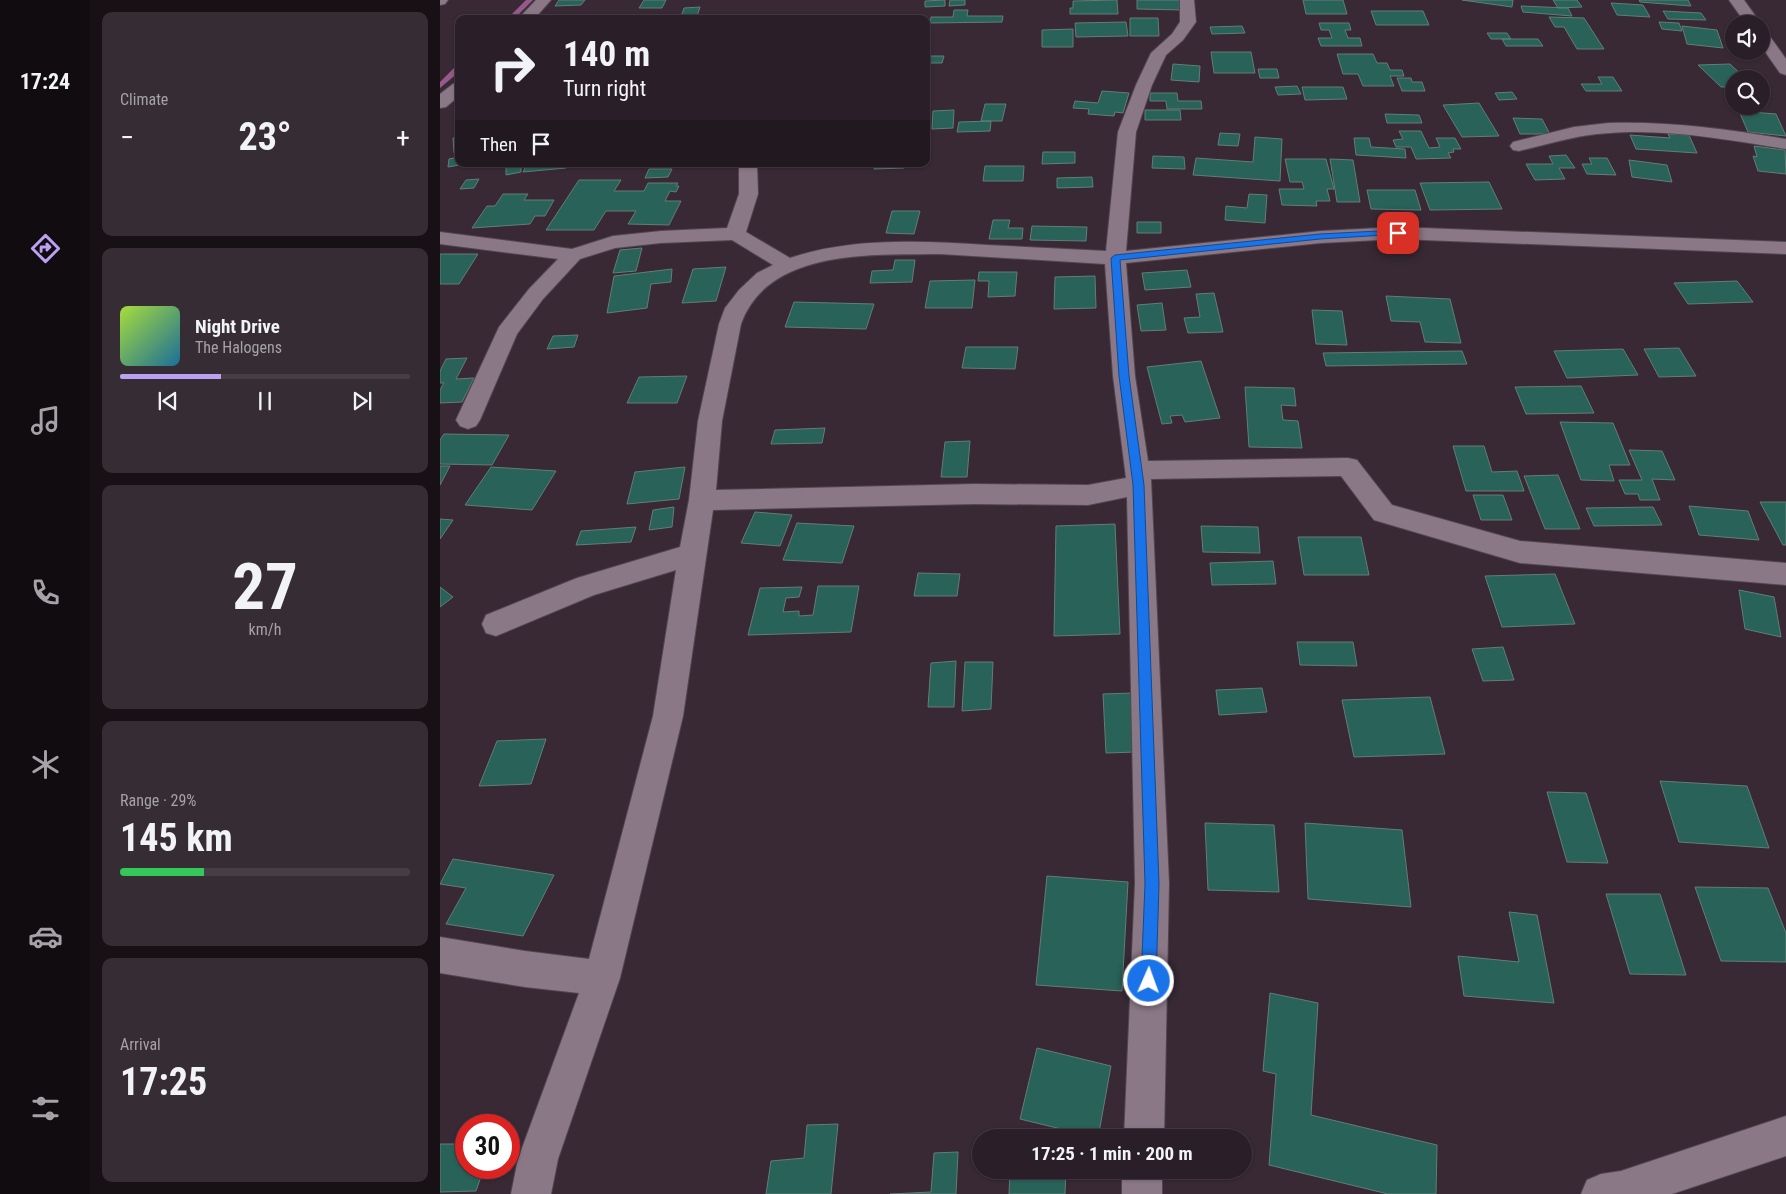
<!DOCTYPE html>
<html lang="en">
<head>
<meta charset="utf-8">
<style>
	:root { --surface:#2a1f28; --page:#362c34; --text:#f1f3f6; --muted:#a5a2a8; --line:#463d45; --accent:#bca0f2 }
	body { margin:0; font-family:"Roboto Condensed",sans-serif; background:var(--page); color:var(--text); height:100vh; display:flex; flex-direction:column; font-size:19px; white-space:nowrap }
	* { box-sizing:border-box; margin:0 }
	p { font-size:16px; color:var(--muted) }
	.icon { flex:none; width:28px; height:28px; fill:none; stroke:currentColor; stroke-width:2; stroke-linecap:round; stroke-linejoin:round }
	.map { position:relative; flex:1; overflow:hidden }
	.panel { display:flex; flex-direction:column; gap:12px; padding:12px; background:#171116; width:350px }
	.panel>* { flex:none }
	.hud { position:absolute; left:15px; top:15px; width:475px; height:152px; border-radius:10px; box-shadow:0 1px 4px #0004,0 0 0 1px var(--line); background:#2a1f28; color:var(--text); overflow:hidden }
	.tools { position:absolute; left:1285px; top:15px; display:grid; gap:10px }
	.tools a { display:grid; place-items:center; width:45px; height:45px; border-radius:50%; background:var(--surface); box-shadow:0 1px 4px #0004,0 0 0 1px var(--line); font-size:25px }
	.speed { position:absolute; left:15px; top:1114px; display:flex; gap:10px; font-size:25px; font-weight:700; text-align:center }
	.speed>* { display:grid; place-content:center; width:65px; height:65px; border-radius:50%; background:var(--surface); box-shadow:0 1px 4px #0004,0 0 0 1px var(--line); line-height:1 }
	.speed .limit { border:8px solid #d22; background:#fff; color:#111 }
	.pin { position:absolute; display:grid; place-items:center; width:42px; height:42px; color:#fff; margin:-21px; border-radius:10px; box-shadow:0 2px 8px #0006 }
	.me { position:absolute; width:55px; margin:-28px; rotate:2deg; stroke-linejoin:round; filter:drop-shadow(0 0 4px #0008) }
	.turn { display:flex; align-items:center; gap:18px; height:105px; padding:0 25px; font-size:22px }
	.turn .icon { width:65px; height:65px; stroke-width:2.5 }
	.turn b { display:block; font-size:35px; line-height:42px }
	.then { display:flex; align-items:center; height:48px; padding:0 25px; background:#0003; gap:10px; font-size:19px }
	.big { font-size:38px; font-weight:700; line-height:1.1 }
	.panel .widget { flex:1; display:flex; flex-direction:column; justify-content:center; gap:8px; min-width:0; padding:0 18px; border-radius:10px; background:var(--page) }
	.panel .dial { align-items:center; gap:0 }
	.dial b { font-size:65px; line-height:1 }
	.song { display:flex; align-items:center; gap:15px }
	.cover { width:60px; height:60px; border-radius:8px; background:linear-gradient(135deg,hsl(80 70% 55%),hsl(200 70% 35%)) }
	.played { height:5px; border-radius:2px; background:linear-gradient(90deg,var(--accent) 35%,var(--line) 35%) }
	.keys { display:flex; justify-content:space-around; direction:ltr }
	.heat { display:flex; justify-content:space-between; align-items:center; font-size:28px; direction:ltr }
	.charge { height:8px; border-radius:4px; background:linear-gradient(90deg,#34c759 29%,var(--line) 0) }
	.trip { position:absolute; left:532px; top:1129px; width:280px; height:50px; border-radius:25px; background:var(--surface); box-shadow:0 1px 4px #0004,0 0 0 1px var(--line); font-weight:700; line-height:50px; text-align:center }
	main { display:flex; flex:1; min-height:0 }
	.menu { display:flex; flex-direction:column; width:90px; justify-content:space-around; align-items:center; background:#110c10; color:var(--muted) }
	.menu .icon { width:35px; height:35px }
	.menu .selected { color:var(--accent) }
	.menu b { font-size:22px; color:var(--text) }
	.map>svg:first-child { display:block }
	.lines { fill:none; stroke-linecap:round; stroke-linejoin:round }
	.stream { fill:#96598a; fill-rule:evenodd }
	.building { fill:#286259; stroke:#637d77 }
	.minor-casing { stroke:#534651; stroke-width:2 }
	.minor { fill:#8a7886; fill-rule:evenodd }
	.route { fill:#1a73e8; stroke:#114b97 }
</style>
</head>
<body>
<main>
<nav class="menu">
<b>17:24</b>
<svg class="icon selected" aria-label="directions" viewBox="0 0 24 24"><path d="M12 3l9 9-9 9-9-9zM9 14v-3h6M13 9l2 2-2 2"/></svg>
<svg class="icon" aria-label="music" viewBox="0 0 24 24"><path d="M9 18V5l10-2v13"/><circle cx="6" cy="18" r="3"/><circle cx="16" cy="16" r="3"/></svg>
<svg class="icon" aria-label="phone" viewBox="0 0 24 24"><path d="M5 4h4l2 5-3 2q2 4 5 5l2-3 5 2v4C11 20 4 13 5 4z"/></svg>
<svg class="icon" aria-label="climate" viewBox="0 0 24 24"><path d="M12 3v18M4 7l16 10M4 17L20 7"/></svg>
<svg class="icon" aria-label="car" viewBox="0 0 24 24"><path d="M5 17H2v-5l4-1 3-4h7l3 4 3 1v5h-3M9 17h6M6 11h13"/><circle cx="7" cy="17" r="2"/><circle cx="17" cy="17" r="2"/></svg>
<svg class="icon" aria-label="filters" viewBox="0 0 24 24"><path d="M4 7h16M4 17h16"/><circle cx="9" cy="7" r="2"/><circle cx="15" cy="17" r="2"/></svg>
</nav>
<section class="panel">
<div class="widget"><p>Climate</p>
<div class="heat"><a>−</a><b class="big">23°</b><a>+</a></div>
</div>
<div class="widget">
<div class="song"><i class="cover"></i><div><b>Night Drive</b><p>The Halogens</p></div></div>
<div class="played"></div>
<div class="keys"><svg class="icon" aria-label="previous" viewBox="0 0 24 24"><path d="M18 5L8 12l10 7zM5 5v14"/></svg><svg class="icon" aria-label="pause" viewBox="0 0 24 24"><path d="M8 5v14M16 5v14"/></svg><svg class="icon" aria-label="next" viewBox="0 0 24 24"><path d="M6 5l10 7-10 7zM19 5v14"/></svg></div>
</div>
<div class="widget dial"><b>27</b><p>km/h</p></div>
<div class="widget"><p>Range · 29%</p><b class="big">145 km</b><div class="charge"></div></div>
<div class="widget"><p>Arrival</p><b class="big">17:25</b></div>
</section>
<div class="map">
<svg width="1346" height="1194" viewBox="0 0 1346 1194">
	<rect width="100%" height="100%" fill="#382935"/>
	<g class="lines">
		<path class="stream" d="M86,0H93L74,19H67Z
			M16,66H19V72L0,88V82Z"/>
	</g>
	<path class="building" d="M119,0H145L141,5L115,6Z
		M204,0H226L222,8H199Z
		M505,0V6L485,7V1Z
		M510,0H525V5L509,6Z
		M677,0L678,14H630V8H633V1Z
		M697,0H741L742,10L697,9Z
		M863,0H903L907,14H866Z
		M1022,0H1073L1072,7Z
		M1113,0H1137L1142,7L1118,8Z
		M1199,0H1248L1251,6L1200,2Z
		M1171,3L1203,5L1210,17L1177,15Z
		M1081,6L1128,8L1132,16L1083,12Z
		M260,7L256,19H229L241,17L244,8Z
		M514,10H528L527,16H563L562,22L490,23L491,17H513Z
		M931,11H983L989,25H936Z
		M1223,11L1261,13L1266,20L1228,19Z
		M1109,17L1144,18L1164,49H1137L1124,27H1115Z
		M690,18H718L719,36H690Z
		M686,22L688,36L636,37L635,23Z
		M1219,22L1239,23L1242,31L1222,29Z
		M879,23H909L911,30H905L908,38H920L922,46H881L878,38H892L889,30H881Z
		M802,26L805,33L772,34L770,27Z
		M1242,26L1277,30L1283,48L1247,44Z
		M633,29V47H602V30Z
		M1047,33H1067L1071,39H1051Z
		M1062,39H1098L1103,46H1066Z
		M771,52H811L815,73H774Z
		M897,54H933L937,63H947L950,70H962L964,76H950L954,86H923L918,74H903Z
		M491,56H504L502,63H488Z
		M733,64L760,66L759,82L731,80Z
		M1290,64L1306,79H1294V87H1281L1258,65Z
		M818,69H837L839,78H820Z
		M1158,77H1173L1182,91H1146L1141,84H1162Z
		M957,78H971L972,82H982L985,91H962Z
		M857,86L861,94L838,95L835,87Z
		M862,87H903L907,99L865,100Z
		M662,91L689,93L683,113L675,112L674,116L648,114L649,109L633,108L635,101L658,103Z
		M1072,92L1077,99L1059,100L1055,93Z
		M710,93H737L738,101H761L762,109H727L726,101H710Z
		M1039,103L1059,136L1022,137L1003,105Z
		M545,104H566L562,121H541Z
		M514,110L513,128L492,129L493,111Z
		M705,110H740L741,120H705Z
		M1299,111L1336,114L1346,136L1308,132Z
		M945,114L979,115L982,123H947Z
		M1073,118L1102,119L1110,134H1080Z
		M551,121L550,131L517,132L519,122Z
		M959,131H981L989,148L1000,147L996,138H1015L1021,149H1013L1014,152L1008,153L1011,158L976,159L971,147H956L953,140L963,139Z
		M780,133L800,134L798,146L778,145Z
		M1228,134L1249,135L1257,153L1196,149L1190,135L1230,138Z
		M19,137V152L14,153L13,138Z
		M815,137L842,139L840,181L753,175L756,158L813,162Z
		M914,138H929L931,147L965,149L966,158L916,155Z
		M1314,146L1345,150L1346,174L1318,171L1313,156L1317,157Z
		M603,152H635V163L602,164Z
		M1126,155L1135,168H1119L1125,179L1095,180L1086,164H1113L1109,156Z
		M713,156L744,157L745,169L712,168Z
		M19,157V164H25L8,167L9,159Z
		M1149,158H1167L1176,175L1147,174L1142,164H1152Z
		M845,159H886L894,189H887L890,201H876L877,206L842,205L839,189H864L862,182H850Z
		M890,159L913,160L920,202H897Z
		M1189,160L1227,165L1232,182L1192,177Z
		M66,164H81V172L66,175Z
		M87,164H127L126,168L83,172Z
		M435,164H465L464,168L434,169Z
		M545,166H584L583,181H543Z
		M209,169H232L228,177L205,178Z
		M652,177L653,187L617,188V178Z
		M39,179L34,188L20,189L26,180Z
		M139,180H181L174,191H204L208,183H238L236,186H239L236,192L230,191L225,201H241L229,225L188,224L196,211H166L154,230H106Z
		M1049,182L1062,209L990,210L980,183Z
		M927,190H975L981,210L931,209Z
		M63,194H88L84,200H114L105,216H95L90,224L32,228L47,206H55Z
		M809,194L827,195L825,223L785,220L786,206L807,208Z
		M452,211H480L474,234L446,233Z
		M553,220H570L568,228H583L582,239H549Z
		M697,222H721V233H697Z
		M592,226L647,227L646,241L590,240Z
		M202,248L196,271L173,273L180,250Z
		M0,254H38L19,284H0Z
		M455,260H475L472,282L430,283L432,271L453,270Z
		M286,267L276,301L242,303L253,269Z
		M232,269L231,282L211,284L207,308L167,313L174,276Z
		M747,270L751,287L705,290L702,273Z
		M539,272H577L575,296L548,297L549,281H538Z
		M655,276L656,308L614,309L615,277Z
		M535,280L532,308H485L490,281Z
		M1297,281L1313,302L1248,304L1234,283Z
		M774,293L783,332L748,333L744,318L760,317L756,294Z
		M946,296L1010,299L1021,343L985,342L980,322L951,321Z
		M354,302L434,304L426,329L345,327Z
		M722,303L726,330L701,331L697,305Z
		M872,310L902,311L907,345L876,344Z
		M138,335L134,347L107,349L113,336Z
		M526,347H578L575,369L522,368Z
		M1239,348L1256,376L1219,377L1204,349Z
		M1183,349L1198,375L1127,378L1114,351Z
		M1022,351L1027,364L886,366L883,353Z
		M27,358L16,379L34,378L22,402L0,403V390L4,383H0V371L6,359Z
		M761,361L780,418L745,422L742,415L730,416L732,423L722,424L707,367Z
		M247,376L237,403H187L199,377Z
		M1141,386L1154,413L1086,414L1075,387Z
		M805,387L854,388L856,406L841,405L843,420L858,421L862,448L809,447Z
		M1120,422L1173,423L1190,465H1169L1174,481L1141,480Z
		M385,428L382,443L331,444L335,430Z
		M4,434L69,435L52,465L0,464V440Z
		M530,441L527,477H501L505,442Z
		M1013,446H1044L1052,472L1077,471L1084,491H1026Z
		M1189,450L1222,451L1235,480L1212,479L1220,500H1200L1198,494H1185L1179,480H1202Z
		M0,466H10L0,485Z
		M51,467L116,471L92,510L25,505Z
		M245,467L239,499L187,504L195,472Z
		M1118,475L1140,529H1105L1084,476Z
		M1033,495H1063L1072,520H1041Z
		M1320,502H1346V545H1343Z
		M1249,506L1308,511L1319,540L1259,535Z
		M234,507L232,527L209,530L213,510Z
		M1213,507L1222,525L1154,526L1146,508Z
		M315,512L352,515L340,546L301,543Z
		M0,519L13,520L0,539Z
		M357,523L414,526L402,563L343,560Z
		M675,524L680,634L614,636L616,526Z
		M761,526L818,527L820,553L763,552Z
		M196,527L191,542L136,545L141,531Z
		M858,537H921L929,575H864Z
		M833,561L836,584L772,585L770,563Z
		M478,573L520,574L517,596H474Z
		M1115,574L1135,624L1062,627L1045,576Z
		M378,586H419L411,632L308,635L320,588L362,587L359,597L346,598L343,612L359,611V616L373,615Z
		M0,587L13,597L0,607Z
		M1299,590L1334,597L1341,637L1305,629Z
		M857,642H913L917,666L860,665Z
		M1063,647L1074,680L1043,681L1032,649Z
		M516,661L514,707H488L491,663Z
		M525,662H553L551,709L522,711Z
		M822,688L827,712L779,715L776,690Z
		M693,693L696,752L666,753L663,694Z
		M990,697L1005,754L914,757L902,700Z
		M106,739L91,784L39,786L57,741Z
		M1220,781L1307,786L1329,848L1239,842Z
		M1107,792L1146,793L1168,863L1127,862Z
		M765,823L834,825L839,892L768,890Z
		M865,823L962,830L971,907L868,899Z
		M13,859L114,875L83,936L6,924L26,888L0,884Z
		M607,876L688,882L682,991L596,985Z
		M1255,887L1328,888L1346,933V962L1281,961Z
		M1166,894H1220L1246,975L1190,974Z
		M1069,912L1097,915L1114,1003L1024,996L1018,956L1079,962Z
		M830,993L878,1003L871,1115L997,1145L996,1194H948L829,1165L836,1074L823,1071Z
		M597,1048L671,1066L658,1138L580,1119Z
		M398,1124L391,1194H326L331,1161L364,1158L367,1125Z
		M0,1144H26V1168H44L36,1191L0,1192Z
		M518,1152L516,1194H450L491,1192L494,1153Z
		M626,1170L625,1194H569L570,1172Z"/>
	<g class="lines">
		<defs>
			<path id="minor" d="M0,0H8L5,4L0,5Z
				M96,0H111L94,19H78Z
				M740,0H754L756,22L743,40L726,55L712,85L696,132L686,251L881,231L958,227L1346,242V254L958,239L881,243L686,263L695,376L708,461L908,458L917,460L952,505L1080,541L1346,563V585L1080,563L934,520L901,476L711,479L729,883L724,1138H684L695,883L687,497L648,505L534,504L273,510L243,716L180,978L118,1159L111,1194H71L78,1159L139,993L85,987L0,973V937L85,951L149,959L213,716L236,570L154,595L56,636L46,633L42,624L46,615L137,578L240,547L249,500L258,421L279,324L285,308L299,290L317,273L333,265L292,240L221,243L175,248L140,259L103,299L77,334L40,420L36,426L28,429L20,426L16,420L59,327L89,289L118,259L0,244V232L132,249L173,236L221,231L287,228L299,194V164H317L318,194L306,232L350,258C412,237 482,241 547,245C587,247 626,249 666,251L678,132L696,85L711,53L732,34L740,22ZM500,254L665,264L673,376L686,478L648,485L534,484L276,490L282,421L301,324C328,248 434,255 500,254Z
				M1289,0H1304L1319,21L1322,24H1306Z
				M1321,29L1326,31L1346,59V75L1340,73L1321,46Z
				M19,82V96L6,107L0,108V94L13,84Z
				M1168,123C1228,121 1287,129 1346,139V149C1284,139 1220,127 1157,134C1130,137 1105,145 1079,151L1073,150L1070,146L1073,142L1134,127Z
				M1346,1116V1156L1232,1194H1141L1147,1180L1161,1174L1181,1171Z
				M682,1170H722V1194H682Z"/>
		</defs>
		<use href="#minor" class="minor-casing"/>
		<use href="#minor" class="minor"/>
	</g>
	<path class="route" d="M958,230L961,231V234L880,239L680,260L689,376L704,485L719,884L716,981L714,986L709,989L704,986L701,981L705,884L693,485L679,376L671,258L675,255L880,234Z"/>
</svg>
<div class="tools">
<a><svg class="icon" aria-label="sound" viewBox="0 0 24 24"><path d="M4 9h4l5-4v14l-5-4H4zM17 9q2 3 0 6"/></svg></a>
<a><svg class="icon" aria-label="search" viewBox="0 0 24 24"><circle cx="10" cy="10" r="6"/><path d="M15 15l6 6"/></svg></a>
</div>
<div class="speed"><div class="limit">30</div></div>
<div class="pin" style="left:958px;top:233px;background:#d93025"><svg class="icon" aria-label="arrive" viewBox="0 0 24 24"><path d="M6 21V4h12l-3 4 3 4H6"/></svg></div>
<svg class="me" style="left:709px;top:981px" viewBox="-20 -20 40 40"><circle r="17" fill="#1a73e8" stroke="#fff" stroke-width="3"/><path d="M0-11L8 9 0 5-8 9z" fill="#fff"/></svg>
<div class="trip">17:25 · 1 min · 200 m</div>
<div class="hud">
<div class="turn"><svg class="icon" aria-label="right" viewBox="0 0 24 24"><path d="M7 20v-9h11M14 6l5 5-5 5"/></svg><div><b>140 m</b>Turn right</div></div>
<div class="then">Then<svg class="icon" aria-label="arrive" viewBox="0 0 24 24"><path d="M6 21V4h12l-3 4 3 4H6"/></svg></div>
</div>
</div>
</main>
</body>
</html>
